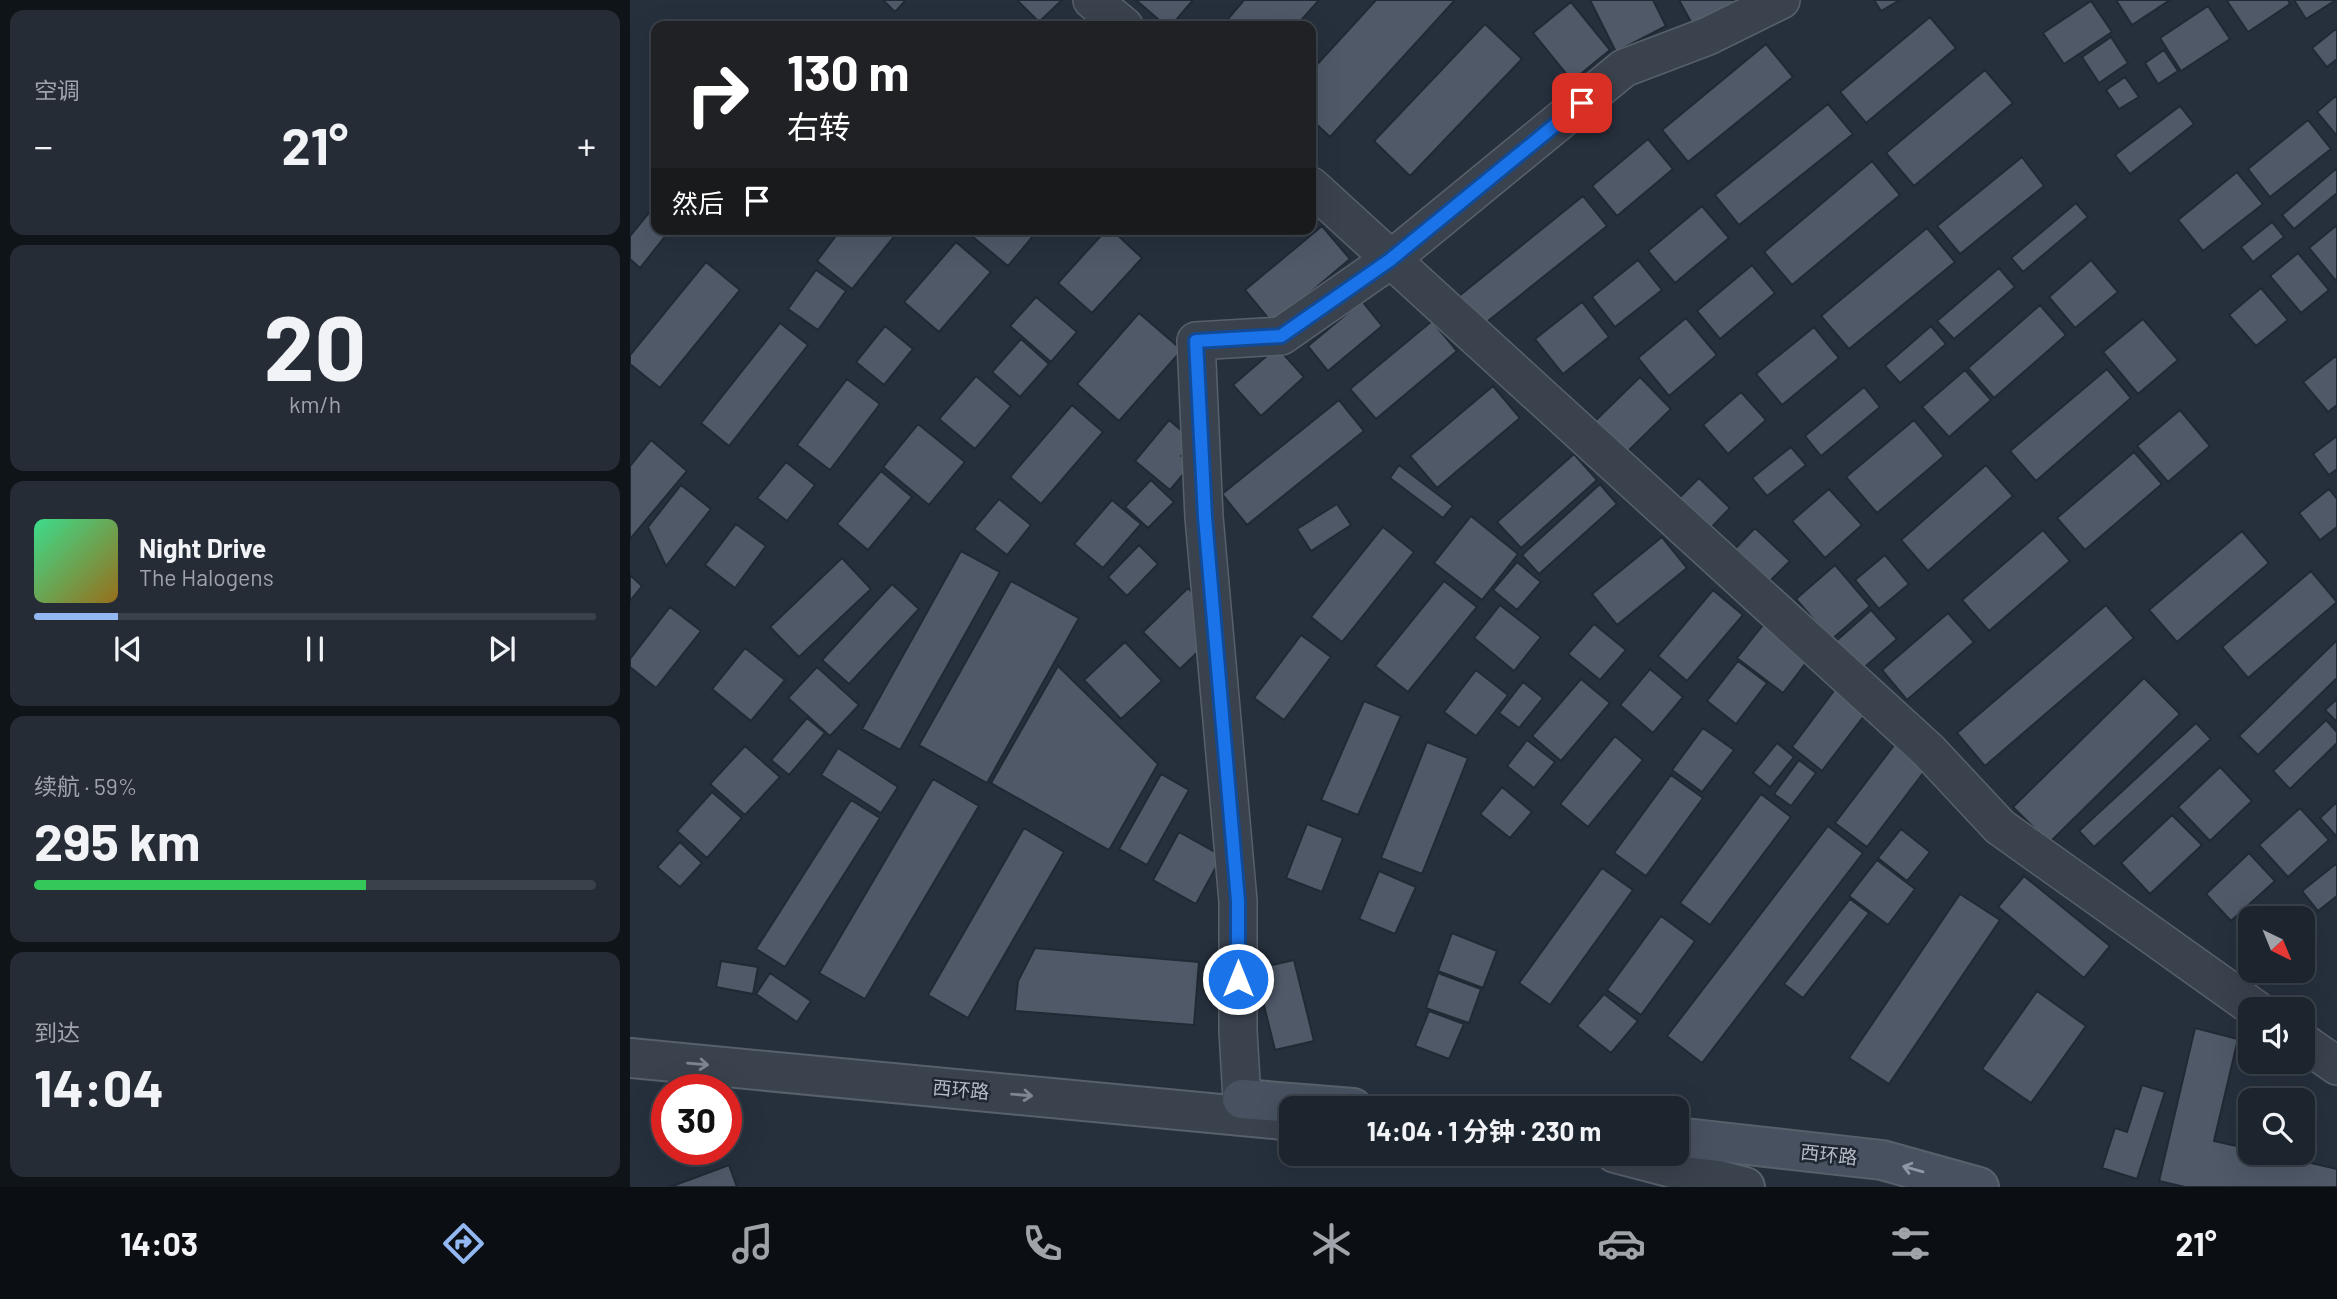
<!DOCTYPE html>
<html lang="zh">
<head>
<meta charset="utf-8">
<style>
	:root { --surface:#1c242e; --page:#252c36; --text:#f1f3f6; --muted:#a0a4aa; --line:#3a414a; --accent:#92b7f1 }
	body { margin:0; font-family:Barlow,"Noto Sans SC",sans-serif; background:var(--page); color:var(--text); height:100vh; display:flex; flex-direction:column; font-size:26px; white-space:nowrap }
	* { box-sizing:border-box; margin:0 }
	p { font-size:23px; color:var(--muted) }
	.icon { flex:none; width:38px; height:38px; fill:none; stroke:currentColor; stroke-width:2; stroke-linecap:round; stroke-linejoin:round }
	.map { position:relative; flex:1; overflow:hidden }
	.side { display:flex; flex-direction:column; gap:10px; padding:10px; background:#0f1419; width:630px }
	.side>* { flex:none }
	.top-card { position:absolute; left:21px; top:21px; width:665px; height:214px; border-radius:14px; box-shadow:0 7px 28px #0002,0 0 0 2px var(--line); background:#202124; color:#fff; overflow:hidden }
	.needle { width:46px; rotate:137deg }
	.controls { position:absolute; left:1608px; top:906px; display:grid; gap:14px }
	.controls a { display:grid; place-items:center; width:77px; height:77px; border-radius:14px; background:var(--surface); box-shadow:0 7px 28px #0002,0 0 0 2px var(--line); font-size:35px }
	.speed { position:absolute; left:21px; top:1074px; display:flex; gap:14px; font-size:35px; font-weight:700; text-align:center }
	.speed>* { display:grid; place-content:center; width:91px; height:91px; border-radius:50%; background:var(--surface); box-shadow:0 7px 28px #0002,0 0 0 2px var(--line); line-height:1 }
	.speed .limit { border:10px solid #d22; background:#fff; color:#111 }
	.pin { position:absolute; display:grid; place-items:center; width:60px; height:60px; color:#fff; margin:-30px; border-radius:14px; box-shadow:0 4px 10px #0006 }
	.me { position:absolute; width:77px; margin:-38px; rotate:0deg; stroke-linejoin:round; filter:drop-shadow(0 0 5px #0008) }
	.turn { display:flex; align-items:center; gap:24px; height:147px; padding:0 21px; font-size:32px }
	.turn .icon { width:91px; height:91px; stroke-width:2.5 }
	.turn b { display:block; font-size:49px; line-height:60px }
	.then { display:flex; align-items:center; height:66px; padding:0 21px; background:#0003; gap:14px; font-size:26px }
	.big { font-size:52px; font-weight:700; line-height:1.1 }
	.side .tile { flex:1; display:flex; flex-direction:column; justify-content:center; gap:10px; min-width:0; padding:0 24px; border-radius:14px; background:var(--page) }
	.side .dial { align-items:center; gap:0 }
	.dial b { font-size:91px; line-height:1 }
	.song { display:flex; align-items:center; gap:21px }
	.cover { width:84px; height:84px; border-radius:10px; background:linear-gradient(135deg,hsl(150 70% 55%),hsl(40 70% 35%)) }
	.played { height:7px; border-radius:4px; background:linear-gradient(90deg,var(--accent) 15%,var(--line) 15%) }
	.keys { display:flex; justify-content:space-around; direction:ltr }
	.heat { display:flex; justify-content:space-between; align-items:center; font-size:38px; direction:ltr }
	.charge { height:10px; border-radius:5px; background:linear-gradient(90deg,#34c759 59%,var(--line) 0) }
	.trip { position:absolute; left:649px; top:1096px; width:410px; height:70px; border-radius:14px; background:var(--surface); box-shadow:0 7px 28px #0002,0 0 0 2px var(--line); font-weight:700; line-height:70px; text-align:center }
	.tabs { display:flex; height:112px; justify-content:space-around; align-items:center; background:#0b0e12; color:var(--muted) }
	.tabs .icon { width:49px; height:49px }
	.tabs .active { color:var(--accent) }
	.tabs b { font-size:32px; color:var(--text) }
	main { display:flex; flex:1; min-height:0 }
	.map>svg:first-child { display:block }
	.building { fill:#4f5968; stroke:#212934; stroke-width:2 }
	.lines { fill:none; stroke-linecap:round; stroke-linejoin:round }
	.minor-casing { stroke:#58606b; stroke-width:40 }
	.tertiary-casing { stroke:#58606b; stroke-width:42 }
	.secondary-casing { stroke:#58606b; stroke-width:42 }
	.minor { stroke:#3a424d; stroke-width:37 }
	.tertiary { stroke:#3a424d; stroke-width:38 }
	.secondary { stroke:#485160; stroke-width:38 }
	.oneway { stroke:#7e8691 }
	.oneway2 { stroke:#9097a4 }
	.route-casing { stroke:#114b97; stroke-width:18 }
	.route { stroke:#1a73e8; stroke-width:12 }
	.labels { text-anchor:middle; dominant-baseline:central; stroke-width:5; stroke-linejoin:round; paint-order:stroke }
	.street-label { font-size:19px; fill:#b6bdc8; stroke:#1f2732 }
</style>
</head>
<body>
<main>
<section class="side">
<div class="tile"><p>空调</p>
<div class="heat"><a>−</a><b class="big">21°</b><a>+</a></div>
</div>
<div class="tile dial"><b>20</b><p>km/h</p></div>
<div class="tile">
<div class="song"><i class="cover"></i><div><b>Night Drive</b><p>The Halogens</p></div></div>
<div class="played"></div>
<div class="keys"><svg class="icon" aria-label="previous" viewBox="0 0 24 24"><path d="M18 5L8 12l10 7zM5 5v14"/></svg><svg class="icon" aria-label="pause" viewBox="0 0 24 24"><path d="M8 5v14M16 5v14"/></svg><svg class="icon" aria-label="next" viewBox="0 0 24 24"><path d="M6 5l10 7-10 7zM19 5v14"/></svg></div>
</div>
<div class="tile"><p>续航 · 59%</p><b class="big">295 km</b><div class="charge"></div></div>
<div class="tile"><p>到达</p><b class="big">14:04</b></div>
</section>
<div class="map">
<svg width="1707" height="1187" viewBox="0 0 1707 1187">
	<rect width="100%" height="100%" fill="#26303d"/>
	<path class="building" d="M253,0H276L265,12Z
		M387,0H432L409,22Z
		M506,0H563L541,26H536Z
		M614,0H689L666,26H592Z
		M746,0H825L700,137L681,119V71Z
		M960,0H1023L1036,26L986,52Z
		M1049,0H1124L1066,31Z
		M1244,0H1270L1251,11Z
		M1486,0H1540L1502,25Z
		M1599,0H1658L1660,4L1618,32L1597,1Z
		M1664,0H1706L1676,19Z
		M1461,1L1482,32L1434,64L1413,33Z
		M941,2L980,50L942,81L903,33Z
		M1578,6L1600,39L1551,71L1530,38Z
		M1300,17L1326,48L1236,123L1210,92Z
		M855,24L892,59L780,176L744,141Z
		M1707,28V59L1697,67L1682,48Z
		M1481,37L1498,63L1469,83L1452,57Z
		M1136,44L1163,77L1058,162L1032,130Z
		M1534,50L1548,71L1528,84L1515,63Z
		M1355,70L1383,103L1284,186L1256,153Z
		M1495,77L1509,97L1489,109L1476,90Z
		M1707,95V136L1687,112Z
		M1198,104L1223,134L1109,225L1085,195Z
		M1550,106L1564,124L1500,174L1485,155Z
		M1678,120L1701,149L1640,197L1618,169Z
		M1018,139L1043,169L987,216L962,186Z
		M1392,157L1414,186L1330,254L1307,226Z
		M1242,161L1270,195L1162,285L1134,252Z
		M1707,168V193L1664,229L1652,215Z
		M1607,172L1633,204L1573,251L1548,220Z
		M953,196L977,226L853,325L829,296Z
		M1446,203L1458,217L1393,272L1381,258Z
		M26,204V229H41L10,268L0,259V236Z
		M1072,206L1099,238L1045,283L1018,251Z
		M1642,222L1654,237L1623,262L1611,247Z
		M1707,225V282L1679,248Z
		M692,226L720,259L643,324L615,290Z
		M1297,228L1325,262L1219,349L1191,316Z
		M211,229H270L222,289L187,261Z
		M350,229H409L378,266L343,237Z
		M477,229H481L512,258L462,313L428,283Z
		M326,242L361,272L309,332L274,302Z
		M1668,253L1699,290L1671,313L1640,276Z
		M1008,260L1032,290L985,327L962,297Z
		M1461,260L1488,292L1445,328L1419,297Z
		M76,262L110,290L30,388L0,364V355Z
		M1122,265L1145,293L1090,339L1067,311Z
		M1369,268L1385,287L1324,339L1307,321Z
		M186,270L216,291L188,330L158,309Z
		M1631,288L1658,320L1626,346L1599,315Z
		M406,297L447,332L421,362L380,326Z
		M732,301L752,326L698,371L678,346Z
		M952,302L979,337L933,374L905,339Z
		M1410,305L1436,335L1364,398L1338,368Z
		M509,313L552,350L489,421L447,384Z
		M1056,318L1087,355L1039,396L1008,358Z
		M1513,319L1548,360L1508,394L1473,352Z
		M802,321L827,351L746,419L720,389Z
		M150,323L178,345L99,446L71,423Z
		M255,326L283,349L254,385L226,362Z
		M1301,326L1316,344L1270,383L1255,366Z
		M1184,327L1209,358L1152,405L1126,374Z
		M391,339L419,364L390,397L362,372Z
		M647,347L674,377L631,416L603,385Z
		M1707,355V405L1698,412L1673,382Z
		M1477,369L1501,398L1406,481L1380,451Z
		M1335,370L1361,400L1319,437L1292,407Z
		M346,376L381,406L345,449L309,419Z
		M1010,377L1041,409L993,456L962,424Z
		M217,379L250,404L200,470L167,445Z
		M863,386L890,418L807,488L780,456Z
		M1234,387L1250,407L1191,456L1175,436Z
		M1111,392L1136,420L1098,454L1073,425Z
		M709,400L734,431L617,525L592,494Z
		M442,405L473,432L411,504L380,477Z
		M1550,410L1580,446L1538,482L1507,446Z
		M539,420L564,441L551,456L561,465L540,490L505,461Z
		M1284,420L1314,456L1247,513L1216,477Z
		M288,424L335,462L299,505L253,467Z
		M1707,436V469L1699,475L1683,454Z
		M21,440L57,471L0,539V466Z
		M1161,447L1176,465L1137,496L1122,478Z
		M1504,452L1532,484L1455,550L1427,518Z
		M944,454L967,480L891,548L867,522Z
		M156,462L185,485L157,521L127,498Z
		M769,465L823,506L813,518L760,478Z
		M1356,465L1383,496L1298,571L1271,540Z
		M251,471L282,497L238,550L207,524Z
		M1069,478L1100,508L1073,536L1042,505Z
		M521,480L544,502L518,528L495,507Z
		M970,484L987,504L909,574L892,555Z
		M51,485L81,509L36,566L18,527Z
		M1199,489L1232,525L1195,558L1162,521Z
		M1699,489L1707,499V527L1690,540L1669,513Z
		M369,499L401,525L377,555L344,529Z
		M482,500L511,524L473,568L444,544Z
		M707,504L721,525L681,551L667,529Z
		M841,516L888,554L852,600L804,563Z
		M106,524L136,546L105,588L75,565Z
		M753,527L784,552L712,642L681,617Z
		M1125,528L1160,561L1133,588L1099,555Z
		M1413,530L1440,561L1359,631L1332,600Z
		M1612,531L1639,563L1547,642L1519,610Z
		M1032,537L1057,568L987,625L962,594Z
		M509,545L528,564L497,596L478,577Z
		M331,551L370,572L270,750L232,729Z
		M1255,555L1279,584L1249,609L1225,580Z
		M212,558L241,589L169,657L140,627Z
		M887,562L911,582L887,610L863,590Z
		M1205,565L1240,606L1201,640L1166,599Z
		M1681,571L1707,602L1618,678L1592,647Z
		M0,575L12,586L0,601Z
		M381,581L449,618L357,783L289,745Z
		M814,581L847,607L778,692L745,666Z
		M262,584L289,609L219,684L192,660Z
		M558,588L573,604L575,645L550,669L513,632Z
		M1083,590L1113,615L1057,681L1028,656Z
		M870,605L911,637L884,671L844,638Z
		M1476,605L1504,638L1355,766L1327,733Z
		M40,607L71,631L26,688L0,667V659Z
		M1241,610L1267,639L1230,671L1205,642Z
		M1318,613L1344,642L1277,700L1252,670Z
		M964,624L996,650L970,680L938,654Z
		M1133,625L1179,659L1153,693L1107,658Z
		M671,635L701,657L654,720L624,698Z
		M1707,640V678L1628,755L1609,736Z
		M495,642L532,681L491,719L454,680Z
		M115,648L155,680L121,721L82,689Z
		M1108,661L1137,683L1106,724L1077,701Z
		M428,666L528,764L479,850L361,783Z
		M187,667L229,705L200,736L158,698Z
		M1020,669L1053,697L1023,733L990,705Z
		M846,670L878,695L846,736L814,712Z
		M1514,678L1550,714L1419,843L1383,807Z
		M951,679L980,703L931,761L902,736Z
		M893,682L913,698L889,728L869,713Z
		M1206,688L1237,712L1192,771L1162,747Z
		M1707,699V722L1695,710Z
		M734,701L771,716L728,815L691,800Z
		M177,718L195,733L159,775L141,760Z
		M1696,720L1707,732V743L1660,789L1643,771Z
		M1566,723L1581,739L1464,847L1449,831Z
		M1073,728L1104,750L1072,792L1042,770Z
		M985,736L1013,760L958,827L930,804Z
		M897,740L925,762L904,788L877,766Z
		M1268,740L1300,764L1237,847L1205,823Z
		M797,742L838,758L792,874L751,858Z
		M1147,743L1164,757L1140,787L1123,773Z
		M115,746L150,777L115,815L80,784Z
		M208,748L268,787L251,813L191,775Z
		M1169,760L1186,773L1161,806L1144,794Z
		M1590,767L1622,801L1580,841L1548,807Z
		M531,774L559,790L517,865L489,849Z
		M1041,775L1073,798L1016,876L984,853Z
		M303,779L349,806L235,999L189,973Z
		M872,787L902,812L880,838L850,814Z
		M82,792L112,818L77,858L47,831Z
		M1131,794L1161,817L1080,925L1050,903Z
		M221,800L250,818L155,967L126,949Z
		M1707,802V837L1690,818Z
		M1670,808L1699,840L1658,877L1629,845Z
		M1542,815L1572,845L1520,894L1491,863Z
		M677,824L713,838L692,892L656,878Z
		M1198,826L1233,853L1072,1063L1037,1036Z
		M394,828L434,852L338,1018L298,995Z
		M1271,829L1300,852L1277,881L1248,858Z
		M549,832L592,856L566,904L523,880Z
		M50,842L72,863L50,887L27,867Z
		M1619,853L1645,881L1601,921L1576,894Z
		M1247,860L1285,889L1258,925L1219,896Z
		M1707,863V896L1688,911L1672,891Z
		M972,868L1003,890L920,1005L889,983Z
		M749,871L786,887L765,934L729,919Z
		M1394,876L1480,946L1454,978L1368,907Z
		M1330,894L1370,920L1259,1084L1219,1058Z
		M1220,899L1239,913L1173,998L1154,984Z
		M1031,916L1065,941L1011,1015L977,990Z
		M1673,932L1686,949L1673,959Z
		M822,933L867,951L853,988L808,971Z
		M405,948L569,962L564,1025L385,1011L388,981Z
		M664,960L684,1041L645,1050L625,969Z
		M91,961L128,967L123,994L86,987Z
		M1632,971H1657L1641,984Z
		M140,973L181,1001L167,1022L126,994Z
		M808,973L851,989L839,1023L796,1008Z
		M1407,991L1456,1026L1401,1103L1352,1069Z
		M974,994L1008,1021L981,1053L947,1026Z
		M799,1011L834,1024L819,1059L785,1046Z
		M1565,1028L1608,1039L1584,1141L1620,1149V1153H1638L1707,1169V1187H1555L1529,1181Z
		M1512,1085L1535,1092L1507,1179L1472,1168L1485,1128L1497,1132Z
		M99,1165L107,1187H40Z"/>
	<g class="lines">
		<defs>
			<path id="minor" d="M462,0L494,26
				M681,186L1299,751L1370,827L1627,1010
				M1673,1042L1707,1066
				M613,1116L608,1031V901L574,517L566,341L651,336L760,260L994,68L1078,36L1151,0"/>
			<path id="tertiary" d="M0,1058L653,1120
				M985,1153L1115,1187"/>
			<path id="secondary" d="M612,1099L723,1108
				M1046,1137L1252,1160L1349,1187"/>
		</defs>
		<use href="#minor" class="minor-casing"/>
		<use href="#tertiary" class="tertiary-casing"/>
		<use href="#secondary" class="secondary-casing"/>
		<use href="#minor" class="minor"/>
		<use href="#tertiary" class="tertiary"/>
		<use href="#secondary" class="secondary"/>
	</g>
	<defs><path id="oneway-shaft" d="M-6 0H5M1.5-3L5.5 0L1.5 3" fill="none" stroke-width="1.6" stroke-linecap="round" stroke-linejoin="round" transform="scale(1.75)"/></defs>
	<g class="oneway">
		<use href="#oneway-shaft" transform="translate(68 1064) rotate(5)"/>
		<use href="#oneway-shaft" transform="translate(392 1095) rotate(5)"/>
	</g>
	<use class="oneway2" href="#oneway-shaft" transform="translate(1283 1169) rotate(-164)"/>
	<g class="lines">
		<defs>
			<path id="route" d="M608,979V901L575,517L566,341L651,336L760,260L952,103"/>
		</defs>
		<use href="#route" class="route-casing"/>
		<use href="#route" class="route"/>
	</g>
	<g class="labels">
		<g class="street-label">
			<text transform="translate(331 1089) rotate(5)">西环路</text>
			<text transform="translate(1199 1154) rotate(6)">西环路</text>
		</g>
	</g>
</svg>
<div class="controls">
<a><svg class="needle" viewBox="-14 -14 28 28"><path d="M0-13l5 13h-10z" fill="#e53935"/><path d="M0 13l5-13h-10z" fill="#a0a4aa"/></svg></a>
<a><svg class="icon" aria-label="sound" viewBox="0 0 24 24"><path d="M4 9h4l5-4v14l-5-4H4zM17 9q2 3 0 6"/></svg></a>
<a><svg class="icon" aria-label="search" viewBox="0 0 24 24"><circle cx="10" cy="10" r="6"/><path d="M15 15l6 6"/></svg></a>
</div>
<div class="speed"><div class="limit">30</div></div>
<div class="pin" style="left:952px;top:103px;background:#d93025"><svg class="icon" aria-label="arrive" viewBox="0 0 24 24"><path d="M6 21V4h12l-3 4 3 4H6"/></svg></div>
<svg class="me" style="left:608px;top:979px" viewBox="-20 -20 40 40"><circle r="17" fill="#1a73e8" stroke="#fff" stroke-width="3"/><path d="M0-11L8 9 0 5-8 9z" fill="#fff"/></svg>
<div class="trip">14:04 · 1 分钟 · 230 m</div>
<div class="top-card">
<div class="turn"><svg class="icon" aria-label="right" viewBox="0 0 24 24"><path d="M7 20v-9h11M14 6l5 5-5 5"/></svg><div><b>130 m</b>右转</div></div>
<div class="then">然后<svg class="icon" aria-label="arrive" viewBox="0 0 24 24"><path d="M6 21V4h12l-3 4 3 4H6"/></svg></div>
</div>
</div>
</main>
<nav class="tabs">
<b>14:03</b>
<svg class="icon active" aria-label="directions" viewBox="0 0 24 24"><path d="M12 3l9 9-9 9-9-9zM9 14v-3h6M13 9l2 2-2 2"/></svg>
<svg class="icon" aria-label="music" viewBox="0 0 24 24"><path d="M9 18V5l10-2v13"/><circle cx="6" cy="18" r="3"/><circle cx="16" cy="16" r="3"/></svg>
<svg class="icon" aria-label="phone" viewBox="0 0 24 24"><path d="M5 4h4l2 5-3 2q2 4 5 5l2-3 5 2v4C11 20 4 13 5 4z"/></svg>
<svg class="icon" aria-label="climate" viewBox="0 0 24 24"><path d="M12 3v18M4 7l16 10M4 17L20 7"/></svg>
<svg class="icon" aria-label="car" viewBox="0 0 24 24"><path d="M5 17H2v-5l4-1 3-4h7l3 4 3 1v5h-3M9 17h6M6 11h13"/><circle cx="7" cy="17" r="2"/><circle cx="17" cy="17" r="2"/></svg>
<svg class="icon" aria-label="filters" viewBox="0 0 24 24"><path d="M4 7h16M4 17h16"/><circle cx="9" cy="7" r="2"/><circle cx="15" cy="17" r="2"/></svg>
<b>21°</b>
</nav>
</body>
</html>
